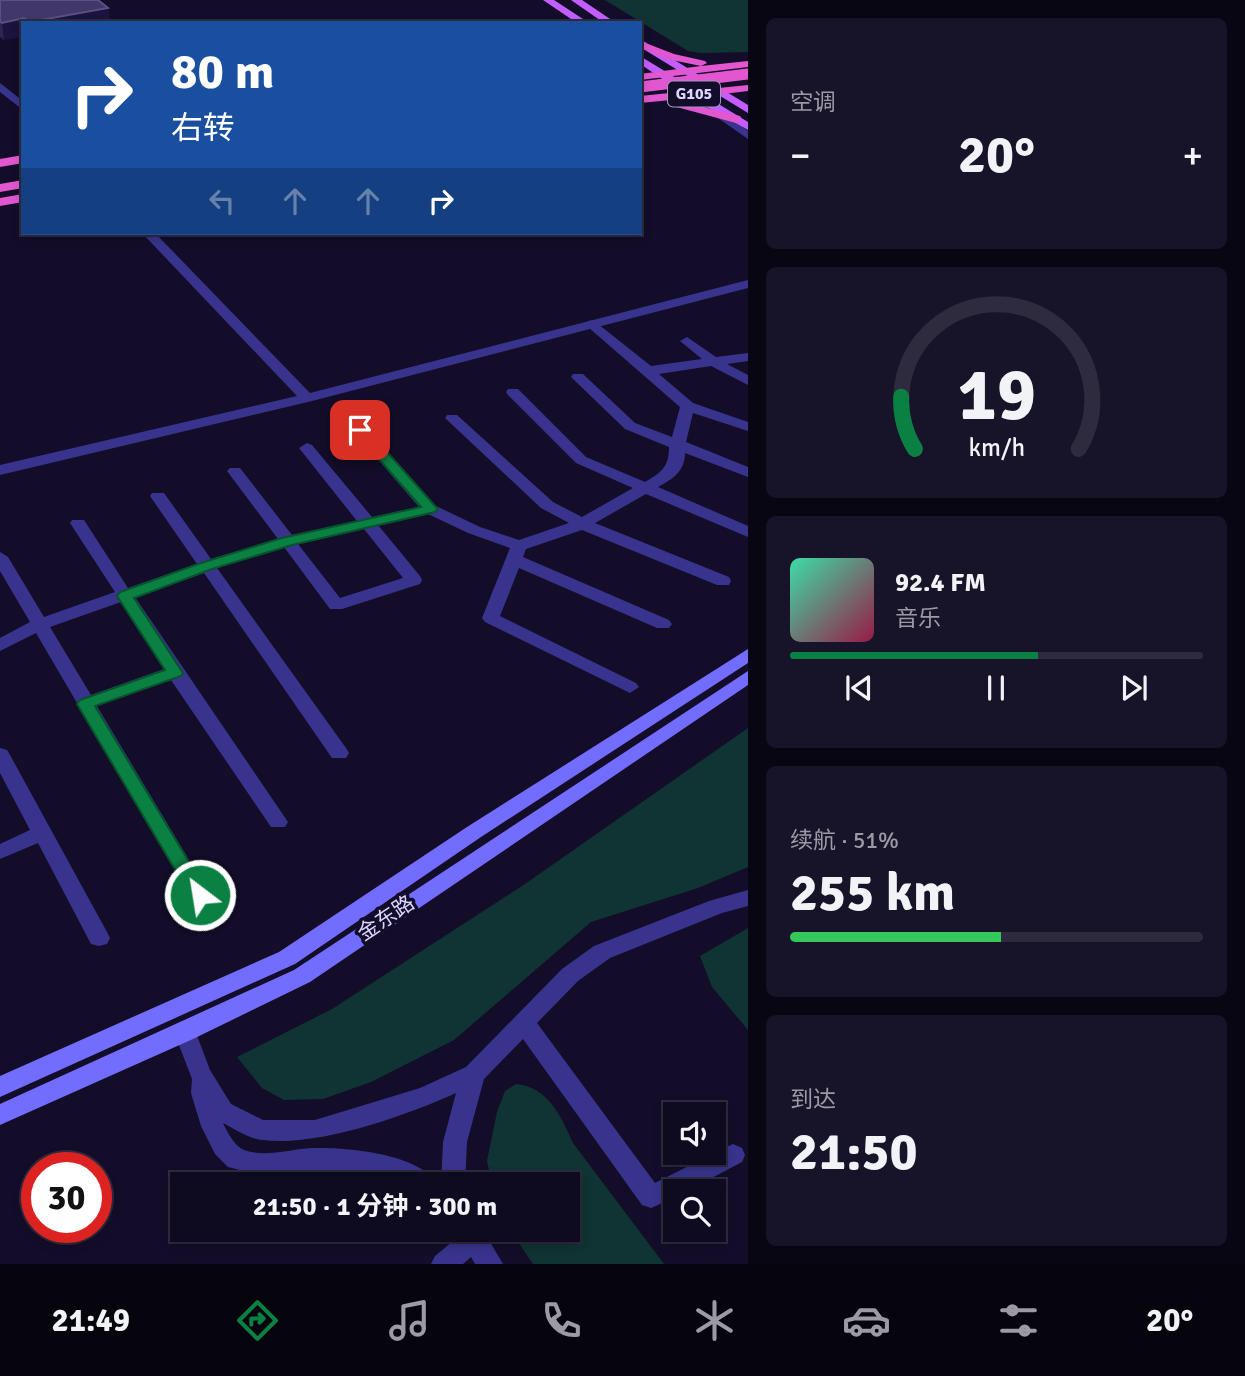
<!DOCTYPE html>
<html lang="zh">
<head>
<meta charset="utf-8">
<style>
	:root { --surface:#0e0a20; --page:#171329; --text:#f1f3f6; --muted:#9b9aa5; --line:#2e2b3e; --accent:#0b8043 }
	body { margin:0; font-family:Signika,"Noto Sans SC",sans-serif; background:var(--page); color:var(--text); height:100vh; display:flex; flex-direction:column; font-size:26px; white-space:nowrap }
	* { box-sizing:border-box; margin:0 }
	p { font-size:23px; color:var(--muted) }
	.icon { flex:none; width:38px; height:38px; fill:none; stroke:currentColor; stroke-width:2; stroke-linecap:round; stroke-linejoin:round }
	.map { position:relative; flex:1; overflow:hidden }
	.panel { display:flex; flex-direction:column; gap:18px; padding:18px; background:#080612; width:497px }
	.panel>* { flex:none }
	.guide { position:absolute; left:21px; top:21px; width:621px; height:214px; border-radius:0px; box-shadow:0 4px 10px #0003,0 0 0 2px var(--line); background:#1a4fa0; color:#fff; overflow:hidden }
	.tools { position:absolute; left:663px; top:1102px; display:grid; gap:14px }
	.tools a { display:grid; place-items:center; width:63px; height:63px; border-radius:0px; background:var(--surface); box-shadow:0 4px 10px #0003,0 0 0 2px var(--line); font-size:35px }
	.speed { position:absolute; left:21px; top:1152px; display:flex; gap:14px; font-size:35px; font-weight:700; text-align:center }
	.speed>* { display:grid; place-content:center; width:91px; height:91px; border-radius:50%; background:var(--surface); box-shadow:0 4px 10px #0003,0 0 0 2px var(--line); line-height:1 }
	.speed .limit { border:10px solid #d22; background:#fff; color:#111 }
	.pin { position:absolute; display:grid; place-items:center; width:60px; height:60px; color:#fff; margin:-30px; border-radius:14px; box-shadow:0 4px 10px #0006 }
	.me { position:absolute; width:77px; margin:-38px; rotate:329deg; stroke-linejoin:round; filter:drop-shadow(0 0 5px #0008) }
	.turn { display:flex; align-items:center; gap:24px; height:147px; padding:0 35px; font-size:32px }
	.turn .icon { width:91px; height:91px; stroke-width:2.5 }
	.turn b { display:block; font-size:49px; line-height:60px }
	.lanes { display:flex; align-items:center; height:66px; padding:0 35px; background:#0003; justify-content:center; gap:35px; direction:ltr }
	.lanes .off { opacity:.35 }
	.big { font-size:52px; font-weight:700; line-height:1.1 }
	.panel .widget { flex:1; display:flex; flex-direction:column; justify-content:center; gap:10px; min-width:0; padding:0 24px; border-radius:10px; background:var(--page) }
	.panel .dial { align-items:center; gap:0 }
	.dial svg { height:182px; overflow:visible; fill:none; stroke:var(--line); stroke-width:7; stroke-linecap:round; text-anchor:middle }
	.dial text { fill:var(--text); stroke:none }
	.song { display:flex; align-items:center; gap:21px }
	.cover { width:84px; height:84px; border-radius:10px; background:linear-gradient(135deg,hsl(160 70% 55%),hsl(340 70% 35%)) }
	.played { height:7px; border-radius:4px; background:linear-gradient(90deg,var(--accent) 60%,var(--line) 60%) }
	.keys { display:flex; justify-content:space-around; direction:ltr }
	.heat { display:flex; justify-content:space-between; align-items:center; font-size:38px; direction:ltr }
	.charge { height:10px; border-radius:5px; background:linear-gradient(90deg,#34c759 51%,var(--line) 0) }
	.trip { position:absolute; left:170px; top:1172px; width:410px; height:70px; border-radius:0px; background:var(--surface); box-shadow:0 4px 10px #0003,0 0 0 2px var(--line); font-weight:700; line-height:70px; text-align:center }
	.menu { display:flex; height:112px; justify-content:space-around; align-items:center; background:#06040d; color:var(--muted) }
	.menu .icon { width:49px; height:49px }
	.menu .active { color:var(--accent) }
	.menu b { font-size:32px; color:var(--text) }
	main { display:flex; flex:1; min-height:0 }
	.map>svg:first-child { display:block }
	.green { fill:#103433 }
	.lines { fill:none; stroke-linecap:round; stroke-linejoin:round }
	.minor { fill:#38348d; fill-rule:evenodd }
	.tertiary { fill:#38348d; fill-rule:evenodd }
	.secondary { fill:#726dff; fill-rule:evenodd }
	.primary { fill:#c45dff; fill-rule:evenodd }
	.trunk { fill:#e257d0; fill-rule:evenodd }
	.trunk-bridge { stroke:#e257d0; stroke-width:11 }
	.wall { fill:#302459 }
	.shaded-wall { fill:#1d133f }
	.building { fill:#42376b; stroke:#5a5082; stroke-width:2 }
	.route { fill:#0b8043; stroke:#07532c; stroke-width:2 }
	.labels { text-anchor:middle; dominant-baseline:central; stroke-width:7; stroke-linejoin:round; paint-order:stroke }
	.shield { fill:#130d2a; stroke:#9f9abf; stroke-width:2 }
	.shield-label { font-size:16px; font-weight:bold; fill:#dbd6ff }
	.near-street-label { font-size:21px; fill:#dbd6ff; stroke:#130d2a }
</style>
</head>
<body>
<main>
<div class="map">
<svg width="748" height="1264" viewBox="0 0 748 1264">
	<rect width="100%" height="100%" fill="#130d2a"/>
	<path class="green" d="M605,0H748V52L701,53L688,51Z
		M748,728V867L698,888L591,922L454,1040L371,1082L323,1099L284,1100L262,1088L237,1057L332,1009L525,884Z
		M748,928V1030L712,987L700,956Z
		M516,1084C548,1087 561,1116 573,1143L664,1264H533L510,1230H567V1185H492L487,1161L497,1112L505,1091Z"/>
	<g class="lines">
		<path class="minor" d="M593,320L651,366L702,359L680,341L687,337L716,357L748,353V361L727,364L748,375V385L711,366L659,374L693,403L748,422V431L693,413L686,442L748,467V477L685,453C685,471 673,479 658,487L748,526V537L646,494L595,523L729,577L731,581L729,585H717L582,530L526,549L523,557L669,620L672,624L669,628H657L519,568L500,616L636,683L639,687L630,693L485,622L482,618L510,548L468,533L428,514L378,525L420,576L422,580L420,584L342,609H330L284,547L217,568L346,748L349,753L346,758H332L204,573L135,597L288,822L285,827H271L171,680L97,706L210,895L207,901L200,903L193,901L36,633L0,651V638L30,622L0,571V552L8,557L44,617L115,592L70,523L72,520H84L128,588L197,564L150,496L152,493H164L211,559L278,539L227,471L230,468H240L292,535L357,521L299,448L307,443L312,445L372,517L419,507L355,433L353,430L360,426L365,427L436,506L480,527L519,540L569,523L541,508L445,418L447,415H457L553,502L582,517L633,488L576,463L508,395L506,392L508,389H518L586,457L645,482C662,472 669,467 669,447L625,429L571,377L573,374H583L635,423L672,437L680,407L588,327V321ZM364,529L403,578L340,598L298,544ZM121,602L164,669L91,695L50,627Z
			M0,748L7,750L10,755L107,932L110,938L107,944L99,946L91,944L38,843L0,859V844L30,830L0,773Z
			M748,890V906L722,913L610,958L578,981L537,1023L655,1183L724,1148L733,1144L742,1148L745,1155L742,1162L685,1192H676V1197L651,1208L642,1205L523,1039L484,1079L467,1142L465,1185H441L443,1142L456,1093C405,1116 318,1147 263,1140C249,1139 235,1129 223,1123C228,1133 235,1148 247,1151C267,1157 291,1149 312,1148C343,1147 422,1153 437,1185H404L371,1174L341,1170L255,1174L228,1167L215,1154L201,1126L191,1093L192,1079L174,1032L177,1025L185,1023L193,1025L210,1070L231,1104L263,1120H315L420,1088L466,1067L562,969L594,946L709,901Z
			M454,1230H483L503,1264H475L471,1257L463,1264H431L435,1256L458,1237Z"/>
		<path class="tertiary" d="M0,83L23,101V110L0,92Z
			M705,105H713L748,131V139L705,109Z
			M142,233H155L310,393L748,280V288L312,401L0,475V465L297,396Z"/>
		<path class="secondary" d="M748,649V663L481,837L295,964L0,1097V1076L279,952L467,827Z
			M748,671V685L310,982L193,1039L0,1125V1104L294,970Z"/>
		<path class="primary" d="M543,0H554L589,23H577Z
			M571,0H582L616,23H604Z
			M640,39L748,105V113L640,47Z
			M640,56L748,122V130L688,96L640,64Z"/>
		<path class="trunk" d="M648,44L674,54L705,61L707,63L701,66L748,61V67L640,80V74L701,66L667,59L644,49V45Z
			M748,85V91L674,100L740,116L742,119L736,123L669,105L667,103L671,100L640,103V96Z
			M23,155V163L0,167V159Z
			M23,180V188L0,192V184Z
			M23,194V202L0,206V198Z"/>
		<path class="trunk-bridge" d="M640,87L748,74"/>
	</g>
	<path class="wall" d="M0,0L108,8L109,23H23L4,40L0,37Z"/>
	<path class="shaded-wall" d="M108,8L109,23H30V22Z
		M24,18L25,23H23V37L4,40L2,23Z"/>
	<path class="building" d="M0,0H98L108,8L30,22L24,18L2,23L0,21Z"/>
	<path class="route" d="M360,426L365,427L435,506L438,509L435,512L292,545L212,569L134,598L183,673L181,676L95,706L209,895L206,900H193L77,704L80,700L165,670L117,596L120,592L201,563L282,538L421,507L356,433L354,430Z"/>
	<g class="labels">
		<rect class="shield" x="668" y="81.5" width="52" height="25" rx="5"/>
		<g class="shield-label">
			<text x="694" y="94">G105</text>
		</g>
		<g class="near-street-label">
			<text transform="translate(386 918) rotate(-34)">金东路</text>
		</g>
	</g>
</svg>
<div class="tools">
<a><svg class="icon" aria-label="sound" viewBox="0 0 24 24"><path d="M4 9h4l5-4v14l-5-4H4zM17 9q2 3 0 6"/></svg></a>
<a><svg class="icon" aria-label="search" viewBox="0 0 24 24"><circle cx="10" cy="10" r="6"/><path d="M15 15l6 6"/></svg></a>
</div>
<div class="speed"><div class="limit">30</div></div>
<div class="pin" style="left:360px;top:430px;background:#d93025"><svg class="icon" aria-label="arrive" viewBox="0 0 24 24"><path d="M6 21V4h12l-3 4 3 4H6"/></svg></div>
<svg class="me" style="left:200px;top:895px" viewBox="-20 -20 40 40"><circle r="17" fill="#0b8043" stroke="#fff" stroke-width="3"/><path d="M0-11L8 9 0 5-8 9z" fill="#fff"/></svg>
<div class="trip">21:50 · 1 分钟 · 300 m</div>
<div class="guide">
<div class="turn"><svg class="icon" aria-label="right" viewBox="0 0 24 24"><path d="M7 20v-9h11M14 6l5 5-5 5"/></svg><div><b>80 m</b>右转</div></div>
<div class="lanes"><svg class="icon off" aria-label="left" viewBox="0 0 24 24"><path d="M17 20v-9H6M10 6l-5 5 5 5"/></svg><svg class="icon off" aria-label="ahead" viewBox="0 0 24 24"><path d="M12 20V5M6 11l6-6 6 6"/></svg><svg class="icon off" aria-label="ahead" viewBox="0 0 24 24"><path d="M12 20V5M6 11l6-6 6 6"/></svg><svg class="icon" aria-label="right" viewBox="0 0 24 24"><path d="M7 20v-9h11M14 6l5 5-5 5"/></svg></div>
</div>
</div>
<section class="panel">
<div class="widget"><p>空调</p>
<div class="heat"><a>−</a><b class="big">20°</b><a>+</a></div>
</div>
<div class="widget dial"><svg viewBox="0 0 100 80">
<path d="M14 69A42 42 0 1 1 86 69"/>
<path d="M14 69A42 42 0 0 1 8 46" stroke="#0b8043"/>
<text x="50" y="56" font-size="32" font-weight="700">19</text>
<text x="50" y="72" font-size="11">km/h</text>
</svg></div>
<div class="widget">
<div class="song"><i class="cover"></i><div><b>92.4 FM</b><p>音乐</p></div></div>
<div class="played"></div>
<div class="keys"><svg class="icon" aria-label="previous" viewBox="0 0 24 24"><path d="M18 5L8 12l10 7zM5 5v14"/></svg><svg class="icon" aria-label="pause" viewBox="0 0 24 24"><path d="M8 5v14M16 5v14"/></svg><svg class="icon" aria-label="next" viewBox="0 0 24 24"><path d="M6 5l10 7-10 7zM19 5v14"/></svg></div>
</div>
<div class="widget"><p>续航 · 51%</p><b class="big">255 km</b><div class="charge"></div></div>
<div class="widget"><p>到达</p><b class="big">21:50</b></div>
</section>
</main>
<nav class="menu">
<b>21:49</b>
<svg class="icon active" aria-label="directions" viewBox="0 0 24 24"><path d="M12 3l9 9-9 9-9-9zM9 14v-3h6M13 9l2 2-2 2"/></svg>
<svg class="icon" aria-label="music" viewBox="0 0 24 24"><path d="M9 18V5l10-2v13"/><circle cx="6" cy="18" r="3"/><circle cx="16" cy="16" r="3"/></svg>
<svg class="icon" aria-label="phone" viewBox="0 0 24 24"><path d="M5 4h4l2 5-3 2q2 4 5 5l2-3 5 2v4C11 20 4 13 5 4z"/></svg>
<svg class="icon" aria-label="climate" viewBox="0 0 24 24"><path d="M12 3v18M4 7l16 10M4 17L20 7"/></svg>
<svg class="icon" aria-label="car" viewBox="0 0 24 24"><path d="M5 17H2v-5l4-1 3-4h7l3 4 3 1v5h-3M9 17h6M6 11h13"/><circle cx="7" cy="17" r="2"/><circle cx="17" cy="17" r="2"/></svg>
<svg class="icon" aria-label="filters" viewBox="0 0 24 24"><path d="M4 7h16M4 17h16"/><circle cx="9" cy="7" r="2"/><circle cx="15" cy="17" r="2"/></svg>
<b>20°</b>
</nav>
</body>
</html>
